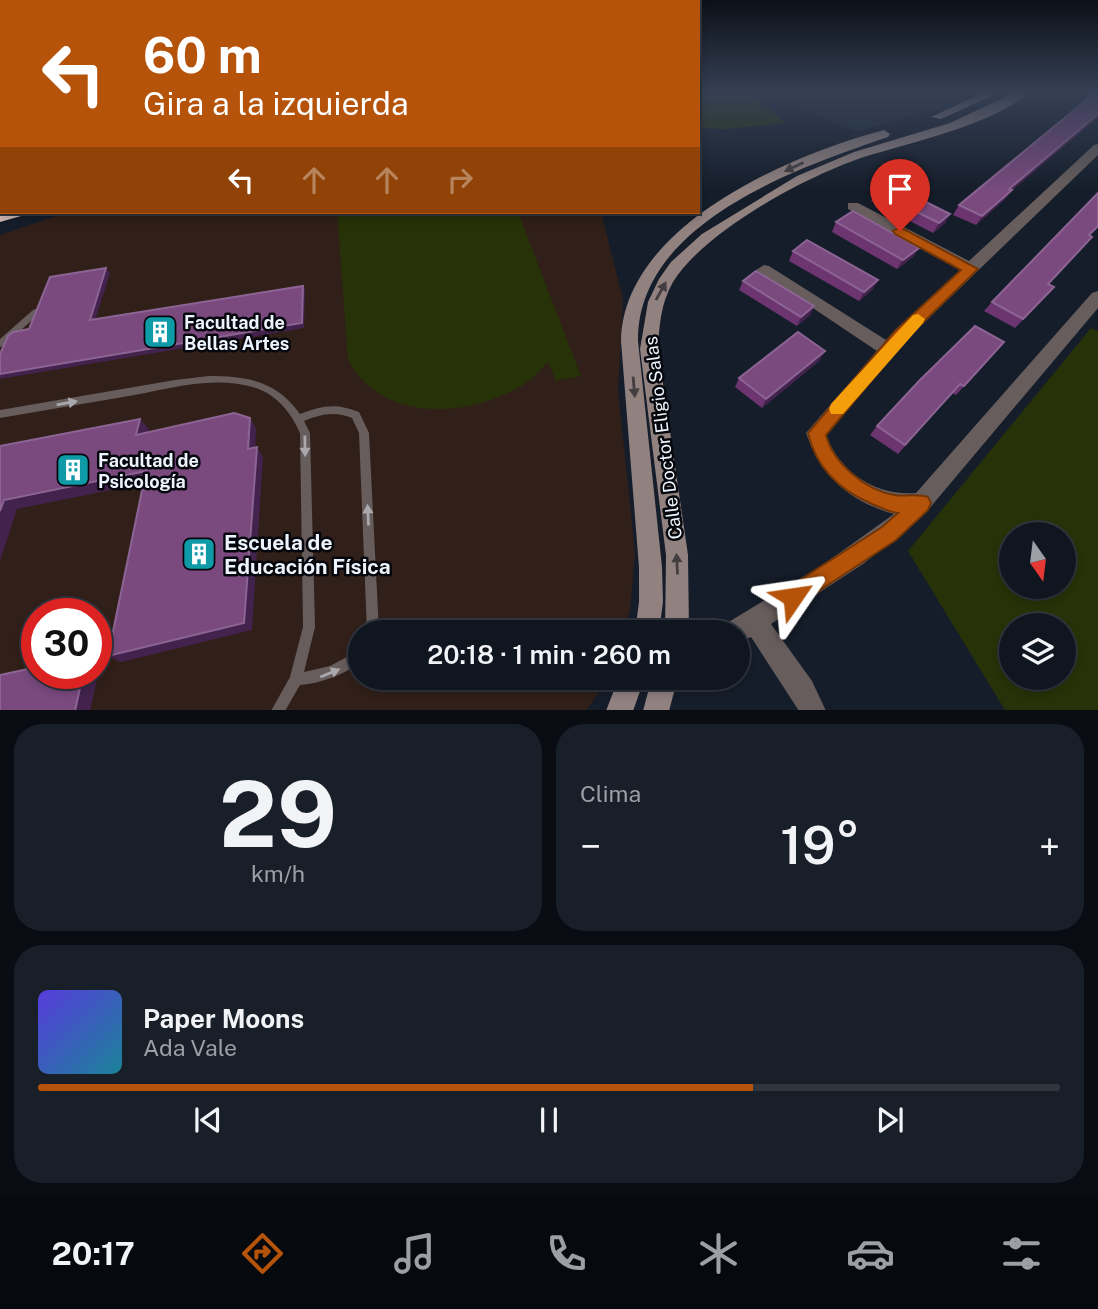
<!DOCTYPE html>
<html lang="es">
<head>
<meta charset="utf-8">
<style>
	:root { --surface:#101620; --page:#191f29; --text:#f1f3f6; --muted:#9c9fa5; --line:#30353e; --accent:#b45309 }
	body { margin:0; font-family:"Public Sans",sans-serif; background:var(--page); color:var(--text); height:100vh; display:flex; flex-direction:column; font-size:26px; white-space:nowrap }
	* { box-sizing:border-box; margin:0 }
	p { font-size:23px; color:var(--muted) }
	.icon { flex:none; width:38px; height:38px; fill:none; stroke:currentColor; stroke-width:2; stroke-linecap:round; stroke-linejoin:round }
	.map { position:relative; height:710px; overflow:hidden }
	.side { display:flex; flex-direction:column; gap:14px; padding:14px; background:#090c12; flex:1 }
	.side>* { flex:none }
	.top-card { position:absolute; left:0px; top:0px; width:700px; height:214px; box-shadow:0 4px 10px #0003,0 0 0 2px var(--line); background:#b45309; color:#fff; overflow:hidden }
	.needle { width:46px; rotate:166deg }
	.controls { position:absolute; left:999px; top:522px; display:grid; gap:14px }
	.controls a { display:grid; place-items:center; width:77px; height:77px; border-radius:50%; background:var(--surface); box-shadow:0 4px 10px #0003,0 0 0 2px var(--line); font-size:35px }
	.speed { position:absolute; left:21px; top:598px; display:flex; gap:14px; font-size:35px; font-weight:700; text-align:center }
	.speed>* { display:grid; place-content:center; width:91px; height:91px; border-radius:50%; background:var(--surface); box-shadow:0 4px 10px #0003,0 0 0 2px var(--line); line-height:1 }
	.speed .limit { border:10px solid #d22; background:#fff; color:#111 }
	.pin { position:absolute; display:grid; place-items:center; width:60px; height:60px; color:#fff; margin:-72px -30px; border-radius:50% 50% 50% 0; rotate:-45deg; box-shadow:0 0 7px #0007 }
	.pin .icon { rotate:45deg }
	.me { position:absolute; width:77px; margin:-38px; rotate:58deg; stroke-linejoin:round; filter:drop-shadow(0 0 5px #0008) }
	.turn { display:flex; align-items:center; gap:24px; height:147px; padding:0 28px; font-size:32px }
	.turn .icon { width:91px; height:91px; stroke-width:2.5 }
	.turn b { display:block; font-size:49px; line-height:60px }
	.lanes { display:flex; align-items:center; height:66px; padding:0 28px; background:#0003; justify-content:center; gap:35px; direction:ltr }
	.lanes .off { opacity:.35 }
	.big { font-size:52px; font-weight:600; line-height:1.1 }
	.side .tile { flex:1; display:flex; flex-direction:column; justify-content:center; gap:10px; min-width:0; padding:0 24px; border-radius:28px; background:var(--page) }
	.side .dial { align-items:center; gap:0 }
	.dial b { font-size:91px; line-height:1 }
	.song { display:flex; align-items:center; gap:21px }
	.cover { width:84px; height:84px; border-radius:10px; background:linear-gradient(135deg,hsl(250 70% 55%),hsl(190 70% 35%)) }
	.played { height:7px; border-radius:4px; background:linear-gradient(90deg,var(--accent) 70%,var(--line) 70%) }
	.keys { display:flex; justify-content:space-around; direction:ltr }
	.heat { display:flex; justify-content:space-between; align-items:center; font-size:38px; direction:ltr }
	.side .tiles { flex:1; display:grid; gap:14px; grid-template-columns:1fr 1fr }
	.tile:last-child { grid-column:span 2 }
	.trip { position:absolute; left:348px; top:620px; width:402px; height:70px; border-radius:35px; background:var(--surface); box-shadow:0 4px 10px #0003,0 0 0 2px var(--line); font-weight:600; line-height:70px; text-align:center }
	.tab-bar { display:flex; height:112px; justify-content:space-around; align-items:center; background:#06090d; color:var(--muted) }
	.tab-bar .icon { width:49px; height:49px }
	.tab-bar .on { color:var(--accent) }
	.tab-bar b { font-size:32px; color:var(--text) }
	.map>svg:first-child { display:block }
	.built { fill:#1c283a }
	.education { fill:#311f19; fill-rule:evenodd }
	.green { fill:#273208; fill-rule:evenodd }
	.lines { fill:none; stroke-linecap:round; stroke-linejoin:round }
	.lane { fill:#665d5c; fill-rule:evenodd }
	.street { fill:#665d5c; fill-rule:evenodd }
	.secondary { fill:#918280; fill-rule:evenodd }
	.highway { fill:#d0b8b5; fill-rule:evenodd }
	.wall { fill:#6c3570 }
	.shaded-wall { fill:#43234d }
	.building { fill:#7a4a7f; stroke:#8c6493; stroke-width:2 }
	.oneway { fill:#443e40 }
	.oneway2 { fill:#aaa8ac }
	.route { fill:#b45309; stroke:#753606; stroke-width:2 }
	.slow { fill:#f59e0b }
	.labels { text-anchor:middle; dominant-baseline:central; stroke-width:5; stroke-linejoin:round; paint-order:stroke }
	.poi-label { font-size:18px; font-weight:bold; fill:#eef4fd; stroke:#05070c; text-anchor:start }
	.street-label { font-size:18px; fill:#eef4fd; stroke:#05070c }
	.near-poi-label { font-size:21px; font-weight:bold; fill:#eef4fd; stroke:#05070c; text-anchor:start }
</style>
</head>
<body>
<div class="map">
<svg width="1098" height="711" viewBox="0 0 1098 711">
	<rect width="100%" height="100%" fill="#151d2a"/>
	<path class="built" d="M762,92H950L961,96L939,107L858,132Z"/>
	<path class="education" d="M69,212H601L623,299L618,390L635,552L630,611L623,632H360V677H608L587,710H0V235ZM37,614H96V674H37Z"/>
	<path class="green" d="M698,92H750L786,123L724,129L698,128Z
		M337,212H518L581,376L556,381L548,362C542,368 536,376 529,381C474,418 382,426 348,359Z
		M1091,328L1098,331V710H1005L908,551ZM1012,534H1064V586H1012ZM1012,625H1064V677H1012Z"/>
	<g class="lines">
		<path class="lane" d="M2,171V176H0V172Z
			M36,309L40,312L39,314L3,346L0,347V339L33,310Z
			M209,376C247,376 277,381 300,414C323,405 336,403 359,412L369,433L379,632H367L359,433L352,418C335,411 321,414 304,421L310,433L315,627L304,672L330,666L360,650V663C342,675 322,683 300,685L285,711H271L290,677L303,627L300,433C292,414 277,395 256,388C212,374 166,390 123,397C82,404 41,411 0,418V410L175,380Z"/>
		<path class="street" d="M1098,144V155L907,339L826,435C840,473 876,496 916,493L1092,293L1098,291V308L928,510L863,564L771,624L812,681L826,711H799L751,637L738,643V632H724L727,623L824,564L894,514C850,502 821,476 806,433L877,351L756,270L764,265L769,266L886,340L960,270L848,209V203H858L969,261L1094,145Z"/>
		<path class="secondary" d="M985,92H1000L941,119L931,117Z
			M1016,92H1030C991,125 916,141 867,156C810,174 705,230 673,282C661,303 659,326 658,349L688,555L689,632H665L666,555L640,349L648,302L659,279L671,262L702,234L797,176L854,152L950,123Z
			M884,130L890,134L888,137C797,168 637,223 638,341L662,567L663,602L659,632H635L639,602V567L621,341C623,226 789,155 884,130Z
			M619,677H645L633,711H606Z
			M652,677H678L669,711H643Z"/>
		<path class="highway" d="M0,211H2L23,212L21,216L0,222Z"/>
	</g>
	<path class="wall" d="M1091,92H1098V117L1011,191L1005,199L976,225L953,215L959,205L1089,98H1088Z
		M876,192L945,223L933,233L871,201Z
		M1098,193V226L1089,235L1084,246L1048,284L1046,296L1015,328L984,311L992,302Z
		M836,222L913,257L897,269L832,232Z
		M793,251L873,289L859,301L789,261Z
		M743,281L814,306L810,315L797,326L739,290Z
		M1004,342L956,395L952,393L898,454L870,435L877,426Z
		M820,360L762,408L735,387L739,378Z"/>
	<path class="shaded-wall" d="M0,92H2V107L0,108Z
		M1098,114V117L1011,191L1005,199L976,225L982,216L1009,189Z
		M950,214L945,223L933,233L939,223Z
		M919,248L913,257L897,269L903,260Z
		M106,268L110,273L94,324L90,320Z
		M878,280L873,289L859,301L864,292Z
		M303,286L305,290L304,328L0,379V374Z
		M814,306L810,315L797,326L801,317Z
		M825,351L820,360L762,408L766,399Z
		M250,418L256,428L255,458L248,449Z
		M140,419L149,429L146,444L136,435Z
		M257,447L263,457L252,630L121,662L108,656Z
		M146,471L156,481L17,509L0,561V511L4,500Z
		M96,659L101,661L90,711H75L83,674H96Z"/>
	<path class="building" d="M1096,92H1098V114L1009,189L1012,190L982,216L959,205Z
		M888,183L950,214L939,223L876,192Z
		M1098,193V226L1089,235L1092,237L1048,284L1054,287L1023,319L992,302Z
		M853,211L919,248L903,260L836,222Z
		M807,240L878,280L864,292L793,251Z
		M106,268L90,320L303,286L302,323L0,374V354L8,336L13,332L29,329L50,277Z
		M756,271L814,306L801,317L743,281Z
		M975,326L1004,342L964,386L960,384L905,445L877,426L919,381Z
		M798,332L825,351L766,399L739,378Z
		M234,413L250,418L248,449L257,447L244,623L108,656L146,471L4,500L0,511V446L140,419L136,435Z
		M37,667V674H83L75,711H0V675Z"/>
	<defs><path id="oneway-solid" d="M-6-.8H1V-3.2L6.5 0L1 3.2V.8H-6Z" transform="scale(1.75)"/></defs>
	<g class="oneway">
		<use href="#oneway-solid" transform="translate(794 167) rotate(155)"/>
		<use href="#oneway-solid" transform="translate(661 291) rotate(-61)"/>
		<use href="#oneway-solid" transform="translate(634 387) rotate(85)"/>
		<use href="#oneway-solid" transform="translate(677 564) rotate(-93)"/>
	</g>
	<g class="oneway2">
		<use href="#oneway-solid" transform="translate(67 403) rotate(-10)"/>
		<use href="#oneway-solid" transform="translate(305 446) rotate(89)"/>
		<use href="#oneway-solid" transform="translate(368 515) rotate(-93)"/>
		<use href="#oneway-solid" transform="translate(330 673) rotate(-22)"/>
	</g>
	<linearGradient id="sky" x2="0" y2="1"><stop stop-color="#0c1017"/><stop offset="0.48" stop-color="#354055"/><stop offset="1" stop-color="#354055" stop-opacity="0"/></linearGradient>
	<rect width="1098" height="192" fill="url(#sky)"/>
	<path class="route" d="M900,227L978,269L906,339L826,435C833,463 866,491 895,495C906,497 917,493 928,497L931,503L928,510L896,540L793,608L786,604L783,597L786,589L882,527L898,513C888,512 880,507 872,504C839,490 816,468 808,433L895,331L961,270L895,234L893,231Z"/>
	<path class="slow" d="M918,314L925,319L923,323L843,414H831L829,409L831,404L913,315Z"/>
	<defs>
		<symbol id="building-square" viewBox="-11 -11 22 22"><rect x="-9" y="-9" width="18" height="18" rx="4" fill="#0f9aa8" stroke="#05070c"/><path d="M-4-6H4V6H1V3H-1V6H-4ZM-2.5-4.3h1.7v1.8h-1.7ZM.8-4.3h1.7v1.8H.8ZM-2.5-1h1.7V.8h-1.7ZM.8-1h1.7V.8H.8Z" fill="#fff"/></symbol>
	</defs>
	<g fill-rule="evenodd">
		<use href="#building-square" x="141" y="313" width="38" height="38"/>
		<use href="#building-square" x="54" y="451" width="38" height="38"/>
		<use href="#building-square" x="180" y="535" width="38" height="38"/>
	</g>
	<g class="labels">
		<g class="poi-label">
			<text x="184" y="322">Facultad de<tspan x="184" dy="21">Bellas Artes</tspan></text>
			<text x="98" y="460">Facultad de<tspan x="98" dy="21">Psicología</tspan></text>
		</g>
		<g class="street-label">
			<text transform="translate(663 438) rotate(-97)">Calle Doctor Eligio Salas</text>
		</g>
		<g class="near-poi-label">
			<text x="224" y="542">Escuela de<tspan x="224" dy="24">Educación Física</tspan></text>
		</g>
	</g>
</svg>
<div class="controls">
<a><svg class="needle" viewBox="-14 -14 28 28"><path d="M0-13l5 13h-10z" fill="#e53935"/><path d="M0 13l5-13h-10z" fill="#9c9fa5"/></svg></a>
<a><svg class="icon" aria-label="layers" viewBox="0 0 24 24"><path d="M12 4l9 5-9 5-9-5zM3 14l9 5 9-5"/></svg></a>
</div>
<div class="speed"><div class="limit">30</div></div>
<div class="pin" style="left:900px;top:231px;background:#d93025"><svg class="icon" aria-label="arrive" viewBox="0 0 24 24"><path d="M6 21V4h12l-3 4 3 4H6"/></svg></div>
<svg class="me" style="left:793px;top:597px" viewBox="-20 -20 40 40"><path d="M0-17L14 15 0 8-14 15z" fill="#b45309" stroke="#fff" stroke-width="4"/></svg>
<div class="trip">20:18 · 1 min · 260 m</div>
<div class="top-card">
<div class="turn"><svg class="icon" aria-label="left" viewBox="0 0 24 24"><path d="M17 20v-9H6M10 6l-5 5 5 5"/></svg><div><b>60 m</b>Gira a la izquierda</div></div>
<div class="lanes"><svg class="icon" aria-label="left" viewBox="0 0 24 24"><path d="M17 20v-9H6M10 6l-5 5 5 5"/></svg><svg class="icon off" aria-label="ahead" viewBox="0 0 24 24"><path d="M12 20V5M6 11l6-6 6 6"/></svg><svg class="icon off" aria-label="ahead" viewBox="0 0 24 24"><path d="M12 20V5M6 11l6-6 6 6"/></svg><svg class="icon off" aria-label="right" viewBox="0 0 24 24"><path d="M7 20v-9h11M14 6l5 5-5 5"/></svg></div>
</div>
</div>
<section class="side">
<div class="tiles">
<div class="tile dial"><b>29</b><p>km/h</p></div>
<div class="tile"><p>Clima</p>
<div class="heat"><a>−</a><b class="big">19°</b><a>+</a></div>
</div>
<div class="tile">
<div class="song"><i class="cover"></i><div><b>Paper Moons</b><p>Ada Vale</p></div></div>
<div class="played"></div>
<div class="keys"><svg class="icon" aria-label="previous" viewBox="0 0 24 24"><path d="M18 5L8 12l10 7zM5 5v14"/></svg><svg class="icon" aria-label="pause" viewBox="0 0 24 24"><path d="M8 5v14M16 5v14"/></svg><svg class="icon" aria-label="next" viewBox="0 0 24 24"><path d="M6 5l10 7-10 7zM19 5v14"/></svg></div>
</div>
</div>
</section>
<nav class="tab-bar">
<b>20:17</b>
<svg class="icon on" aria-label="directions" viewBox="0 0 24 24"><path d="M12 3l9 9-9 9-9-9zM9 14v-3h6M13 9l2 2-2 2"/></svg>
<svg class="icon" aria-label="music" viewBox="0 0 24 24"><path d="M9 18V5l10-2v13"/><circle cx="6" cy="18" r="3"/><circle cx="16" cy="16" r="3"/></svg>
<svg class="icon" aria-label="phone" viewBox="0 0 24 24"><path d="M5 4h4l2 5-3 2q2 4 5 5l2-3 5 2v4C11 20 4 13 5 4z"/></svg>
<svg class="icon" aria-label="climate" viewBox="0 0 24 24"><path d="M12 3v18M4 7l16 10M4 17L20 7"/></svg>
<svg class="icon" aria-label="car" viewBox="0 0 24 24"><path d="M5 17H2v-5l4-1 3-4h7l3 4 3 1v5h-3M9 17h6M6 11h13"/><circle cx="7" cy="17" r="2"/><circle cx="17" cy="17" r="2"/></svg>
<svg class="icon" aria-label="filters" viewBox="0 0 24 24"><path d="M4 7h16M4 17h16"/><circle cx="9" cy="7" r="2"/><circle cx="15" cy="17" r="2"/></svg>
</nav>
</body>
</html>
